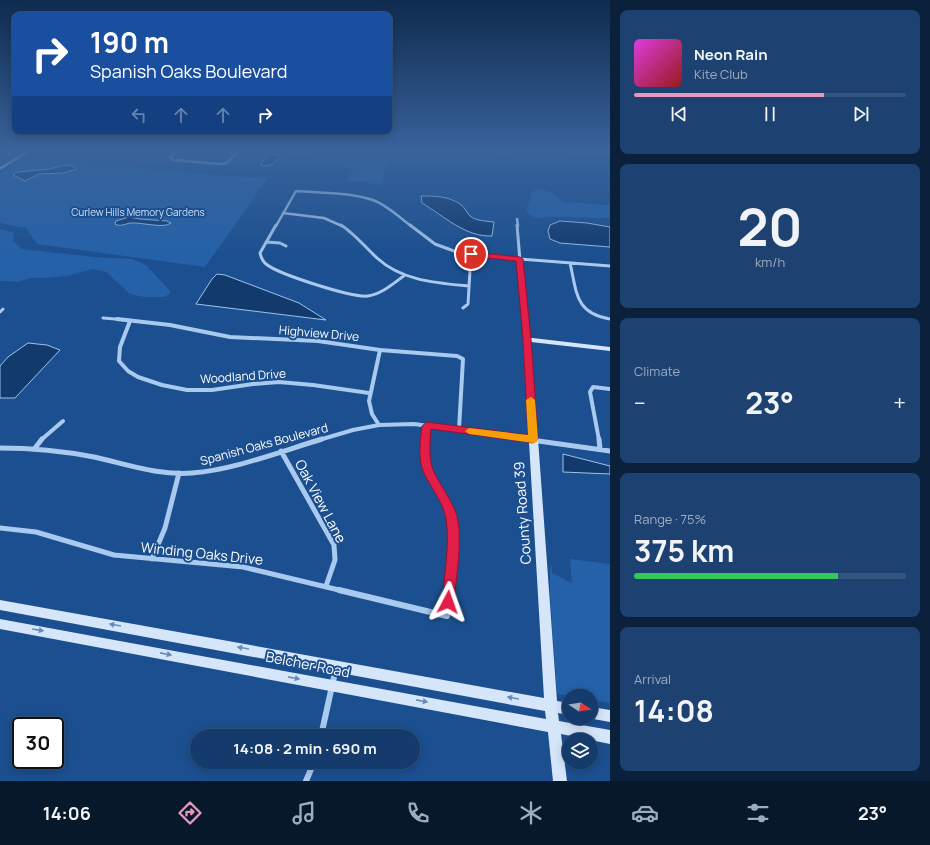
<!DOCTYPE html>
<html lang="en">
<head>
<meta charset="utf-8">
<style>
	:root { --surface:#143b6b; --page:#1d4271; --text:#f1f3f6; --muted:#9dadc1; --line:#33557e; --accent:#e797bd }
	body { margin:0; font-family:Manrope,sans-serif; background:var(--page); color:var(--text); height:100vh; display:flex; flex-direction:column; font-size:15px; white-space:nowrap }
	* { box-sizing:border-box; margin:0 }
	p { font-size:13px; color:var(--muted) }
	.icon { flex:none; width:22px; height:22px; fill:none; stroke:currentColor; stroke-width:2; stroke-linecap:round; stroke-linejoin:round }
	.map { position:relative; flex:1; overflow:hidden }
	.details { display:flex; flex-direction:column; gap:10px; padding:10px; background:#0b203b; width:320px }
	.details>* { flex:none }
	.guide { position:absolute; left:12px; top:12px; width:380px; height:122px; border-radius:8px; box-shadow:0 2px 10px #0003,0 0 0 1px var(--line); background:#1a4fa0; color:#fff; overflow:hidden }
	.needle { width:26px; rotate:102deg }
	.controls { position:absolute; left:562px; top:689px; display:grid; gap:8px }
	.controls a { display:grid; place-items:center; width:36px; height:36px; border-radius:50%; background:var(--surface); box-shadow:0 2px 10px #0003,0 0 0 1px var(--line); font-size:20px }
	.speed { position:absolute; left:12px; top:717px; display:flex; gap:8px; font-size:20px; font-weight:700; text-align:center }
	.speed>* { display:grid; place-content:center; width:52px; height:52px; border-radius:50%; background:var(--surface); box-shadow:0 2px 10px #0003,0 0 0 1px var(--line); line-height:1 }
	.speed .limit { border:2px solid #111; border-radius:6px; background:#fff; color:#111 }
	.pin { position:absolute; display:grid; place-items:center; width:34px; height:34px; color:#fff; margin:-17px; border:2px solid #fff; border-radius:50%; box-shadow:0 1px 4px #0007 }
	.me { position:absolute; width:44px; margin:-22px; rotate:4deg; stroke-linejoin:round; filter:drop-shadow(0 0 3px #0008) }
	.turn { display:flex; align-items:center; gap:14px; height:84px; padding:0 12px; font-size:18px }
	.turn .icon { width:52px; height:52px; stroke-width:2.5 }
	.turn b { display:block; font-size:28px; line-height:34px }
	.lanes { display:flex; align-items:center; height:38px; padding:0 12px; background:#0003; justify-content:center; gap:20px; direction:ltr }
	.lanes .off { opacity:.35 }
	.big { font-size:30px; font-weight:700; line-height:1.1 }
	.details .widget { flex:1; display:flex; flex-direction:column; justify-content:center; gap:6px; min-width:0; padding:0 14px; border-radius:8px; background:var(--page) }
	.details .dial { align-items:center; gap:0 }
	.dial b { font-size:52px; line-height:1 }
	.song { display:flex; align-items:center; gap:12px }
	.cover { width:48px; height:48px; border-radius:6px; background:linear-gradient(135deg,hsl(300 70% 55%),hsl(0 70% 35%)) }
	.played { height:4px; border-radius:2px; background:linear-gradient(90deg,var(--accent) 70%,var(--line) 70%) }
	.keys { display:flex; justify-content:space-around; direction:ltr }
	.heat { display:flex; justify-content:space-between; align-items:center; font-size:22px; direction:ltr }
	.charge { height:6px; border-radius:3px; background:linear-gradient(90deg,#34c759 75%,var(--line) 0) }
	.trip { position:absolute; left:190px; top:729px; width:230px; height:40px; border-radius:20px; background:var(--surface); box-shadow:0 2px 10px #0003,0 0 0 1px var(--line); font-weight:700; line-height:40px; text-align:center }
	.dock { display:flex; height:64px; justify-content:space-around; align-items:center; background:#08182b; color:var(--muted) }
	.dock .icon { width:28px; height:28px }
	.dock .current { color:var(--accent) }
	.dock b { font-size:18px; color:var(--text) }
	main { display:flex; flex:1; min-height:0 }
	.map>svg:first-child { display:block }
	.green { fill:#2461a8 }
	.water { fill:#123a6d; stroke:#9cc4f0 }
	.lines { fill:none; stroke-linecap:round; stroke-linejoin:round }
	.street-far4 { stroke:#a9c9ee; stroke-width:2.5 }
	.street-far3 { stroke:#a9c9ee; stroke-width:3 }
	.street-far2 { stroke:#a9c9ee; stroke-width:4 }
	.street-far1 { stroke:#a9c9ee; stroke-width:5 }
	.street { stroke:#a9c9ee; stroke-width:6 }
	.secondary { fill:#d6e6fa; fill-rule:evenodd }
	.oneway { fill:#668bba }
	.route { fill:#e11d48; stroke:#92132f }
	.slow { fill:#f59e0b }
	.labels { text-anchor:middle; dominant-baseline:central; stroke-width:4; stroke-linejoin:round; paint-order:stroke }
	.far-park-label { font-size:10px; fill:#cfe3fa; stroke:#1b4f8f }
	.street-label { font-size:12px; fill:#fff; stroke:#1b4f8f }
	.near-street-label { font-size:14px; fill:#fff; stroke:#1b4f8f }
</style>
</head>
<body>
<main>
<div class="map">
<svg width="610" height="781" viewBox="0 0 610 781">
	<rect width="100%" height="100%" fill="#1b4f8f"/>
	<path class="green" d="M275,150H391L381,185L364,182H347L353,169L319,161L304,155Z
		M24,157L226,176L268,178L205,267L37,244L26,228L0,223V173Z
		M539,189L552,192L563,202L610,205V218C585,219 560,215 535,218L526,211L532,191Z
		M0,229L14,233L13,241L22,249L94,257L132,259L146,265L171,292L165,297H144L130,294L106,272L93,269L67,276L47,278H30L18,282L0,281Z
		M570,559L610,564V703L591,700V696H569L557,694L550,595V570L552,564V573L572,583Z"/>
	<path class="water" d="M270,153L279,155L281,157L271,165L262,166L261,163Z
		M64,165L73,166L77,169L63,173L39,174L25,181L13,175L17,172L50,169Z
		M421,196C435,196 448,196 460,204C465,207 466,212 470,216C476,221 486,221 494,222L492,236C465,237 444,216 422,203Z
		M129,217L140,219L167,221L171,223C164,229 141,222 130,223C125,224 120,227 115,224L116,221Z
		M560,221L587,223L610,227V247L560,243L550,239L548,231L550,225Z
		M217,274L225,275L299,303L326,320L196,304L212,279Z
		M28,343L47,345L60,350L15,398H0V366L8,357Z
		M563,454L610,466V474L563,472Z"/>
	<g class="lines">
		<path class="street-far4" d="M178,150L170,158L173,160L222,164L228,162L239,150
			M487,150L508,152L515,150
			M556,150L610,153
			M283,213L324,218L342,226
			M517,219L518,226
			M276,226L296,191C321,193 349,192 373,200C387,205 399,217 411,226"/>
		<path class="street-far3" d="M276,225L260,253C261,257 262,261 266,264C278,274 352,298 368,296C382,294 394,283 405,275
			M341,225C355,234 365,247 377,258C402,281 437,283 469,286
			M410,225L435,244L454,251L520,259L610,266
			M517,225L525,320
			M266,242L280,243L286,246
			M570,263C577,293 575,313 610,319
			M463,308L468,304L471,254
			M0,312L3,309
			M103,318L127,320"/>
		<path class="street-far2" d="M117,319L170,325L230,337L318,341L380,350L457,356L463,359L459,429
			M525,319L527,339
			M130,321L120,347L119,361L128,371L138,377L162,385L187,390H212L253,384L279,382L313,385L369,393
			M379,425L372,414L369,401L380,350
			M41,440L63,421
			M319,440L353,430L379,425L414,424L531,440
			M425,440L427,426
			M599,440L590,392L593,387L610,389"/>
		<path class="street-far1" d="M425,439C420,471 445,489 452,517C456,536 450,571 449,591
			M524,439L610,451
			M599,439L600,449
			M0,448C32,448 63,451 94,457C126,464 159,476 192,473C233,470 282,451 322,439
			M35,448L42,439
			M281,451L334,545L335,560L326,586
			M0,528L36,532L114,555L243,567L343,591
			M152,559L165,528L179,473"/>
		<path class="street" d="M339,590L447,616L449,590
			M321,736L336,668
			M306,781L314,762"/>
		<path class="secondary" d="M28,150H33L0,170V167Z
			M524,337L610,347V351L531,342L557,701L569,703V715L558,713L559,721L610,730V744L561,734L567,781H553L548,732L0,629V619L546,719L545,711L0,610V600L544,698L523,339Z
			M591,707L610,710V722L588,718H591Z"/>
	</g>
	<defs><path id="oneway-solid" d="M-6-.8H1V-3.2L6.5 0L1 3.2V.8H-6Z"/></defs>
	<g class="oneway">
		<use href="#oneway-solid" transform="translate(115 625) rotate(-170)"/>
		<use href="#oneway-solid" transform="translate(38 630) rotate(9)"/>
		<use href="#oneway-solid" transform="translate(243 648) rotate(-170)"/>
		<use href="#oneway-solid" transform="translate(166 654) rotate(11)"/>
		<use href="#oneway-solid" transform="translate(294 678) rotate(11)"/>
		<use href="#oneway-solid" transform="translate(513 698) rotate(-170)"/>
		<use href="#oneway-solid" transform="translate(422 701) rotate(11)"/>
	</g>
	<linearGradient id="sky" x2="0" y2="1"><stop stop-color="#0f2b4f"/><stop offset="0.58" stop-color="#39639b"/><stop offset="1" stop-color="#39639b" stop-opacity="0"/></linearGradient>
	<rect width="610" height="259" fill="url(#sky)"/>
	<path class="route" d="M471,252L520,257L523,259L531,339L538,439L533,443L431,429C430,442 428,459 434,472C441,487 452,500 457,516C463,537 456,579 454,602L453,606L448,607L443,606L442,602C444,576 450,544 446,519C443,501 430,487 423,471C418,457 420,440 422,426L427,422L528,435L523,339L516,261L468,256V253Z"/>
	<path class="slow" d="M531,397L535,400L538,439L537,442L533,443L469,434L465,431L469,428L528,435L526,400Z"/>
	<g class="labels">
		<g class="far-park-label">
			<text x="138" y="212">Curlew Hills Memory Gardens</text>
		</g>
		<g class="street-label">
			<text transform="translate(319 333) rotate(5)">Highview Drive</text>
			<text transform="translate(243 376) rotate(-4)">Woodland Drive</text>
			<text transform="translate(264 444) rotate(-15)">Spanish Oaks Boulevard</text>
		</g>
		<g class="near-street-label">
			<text transform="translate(321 501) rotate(62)">Oak View Lane</text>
			<text transform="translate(522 513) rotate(-94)">County Road 39</text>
			<text transform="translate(202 553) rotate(6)">Winding Oaks Drive</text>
			<text transform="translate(308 664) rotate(11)">Belcher Road</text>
		</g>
	</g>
</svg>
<div class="controls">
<a><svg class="needle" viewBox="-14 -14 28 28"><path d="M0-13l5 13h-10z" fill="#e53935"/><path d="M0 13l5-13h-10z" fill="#9dadc1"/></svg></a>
<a><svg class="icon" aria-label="layers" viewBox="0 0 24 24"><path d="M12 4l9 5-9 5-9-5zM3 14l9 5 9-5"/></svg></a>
</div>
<div class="speed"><div class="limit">30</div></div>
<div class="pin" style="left:471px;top:254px;background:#d93025"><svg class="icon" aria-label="arrive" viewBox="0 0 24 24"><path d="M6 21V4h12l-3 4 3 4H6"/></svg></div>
<svg class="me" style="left:448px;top:602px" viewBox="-20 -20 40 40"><path d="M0-17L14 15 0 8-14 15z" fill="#e11d48" stroke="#fff" stroke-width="4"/></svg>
<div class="trip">14:08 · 2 min · 690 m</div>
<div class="guide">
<div class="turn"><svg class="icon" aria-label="right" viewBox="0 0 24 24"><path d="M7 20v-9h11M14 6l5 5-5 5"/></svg><div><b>190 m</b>Spanish Oaks Boulevard</div></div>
<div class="lanes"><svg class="icon off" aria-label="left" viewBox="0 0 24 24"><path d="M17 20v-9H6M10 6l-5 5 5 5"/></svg><svg class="icon off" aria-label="ahead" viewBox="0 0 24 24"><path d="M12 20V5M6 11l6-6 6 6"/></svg><svg class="icon off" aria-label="ahead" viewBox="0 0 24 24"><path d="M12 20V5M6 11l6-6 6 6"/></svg><svg class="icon" aria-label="right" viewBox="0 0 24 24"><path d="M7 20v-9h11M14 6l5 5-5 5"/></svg></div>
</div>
</div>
<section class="details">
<div class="widget">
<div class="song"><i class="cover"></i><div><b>Neon Rain</b><p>Kite Club</p></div></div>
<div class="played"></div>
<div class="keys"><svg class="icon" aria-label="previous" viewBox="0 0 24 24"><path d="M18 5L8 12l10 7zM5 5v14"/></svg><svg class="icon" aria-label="pause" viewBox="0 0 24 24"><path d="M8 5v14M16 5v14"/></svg><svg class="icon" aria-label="next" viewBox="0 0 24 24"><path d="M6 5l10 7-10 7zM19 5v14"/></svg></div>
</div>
<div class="widget dial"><b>20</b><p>km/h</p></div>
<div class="widget"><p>Climate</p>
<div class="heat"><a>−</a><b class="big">23°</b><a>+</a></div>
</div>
<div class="widget"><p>Range · 75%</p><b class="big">375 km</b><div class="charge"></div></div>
<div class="widget"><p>Arrival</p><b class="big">14:08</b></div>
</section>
</main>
<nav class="dock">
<b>14:06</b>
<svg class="icon current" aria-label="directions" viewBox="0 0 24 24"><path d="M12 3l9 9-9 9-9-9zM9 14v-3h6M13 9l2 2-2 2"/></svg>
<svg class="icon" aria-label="music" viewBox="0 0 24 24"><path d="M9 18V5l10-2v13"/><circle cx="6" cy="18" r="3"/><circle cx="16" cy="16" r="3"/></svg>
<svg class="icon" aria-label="phone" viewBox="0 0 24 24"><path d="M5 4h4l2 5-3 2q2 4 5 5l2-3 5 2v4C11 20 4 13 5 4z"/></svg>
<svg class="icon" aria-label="climate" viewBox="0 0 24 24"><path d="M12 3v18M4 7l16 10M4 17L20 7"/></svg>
<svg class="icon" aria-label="car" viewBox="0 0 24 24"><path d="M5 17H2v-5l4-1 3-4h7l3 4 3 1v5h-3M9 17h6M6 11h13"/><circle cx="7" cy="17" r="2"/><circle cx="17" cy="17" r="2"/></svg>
<svg class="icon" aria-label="filters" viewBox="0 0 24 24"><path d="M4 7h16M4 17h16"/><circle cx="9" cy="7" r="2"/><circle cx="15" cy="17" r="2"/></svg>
<b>23°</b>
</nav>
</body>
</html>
